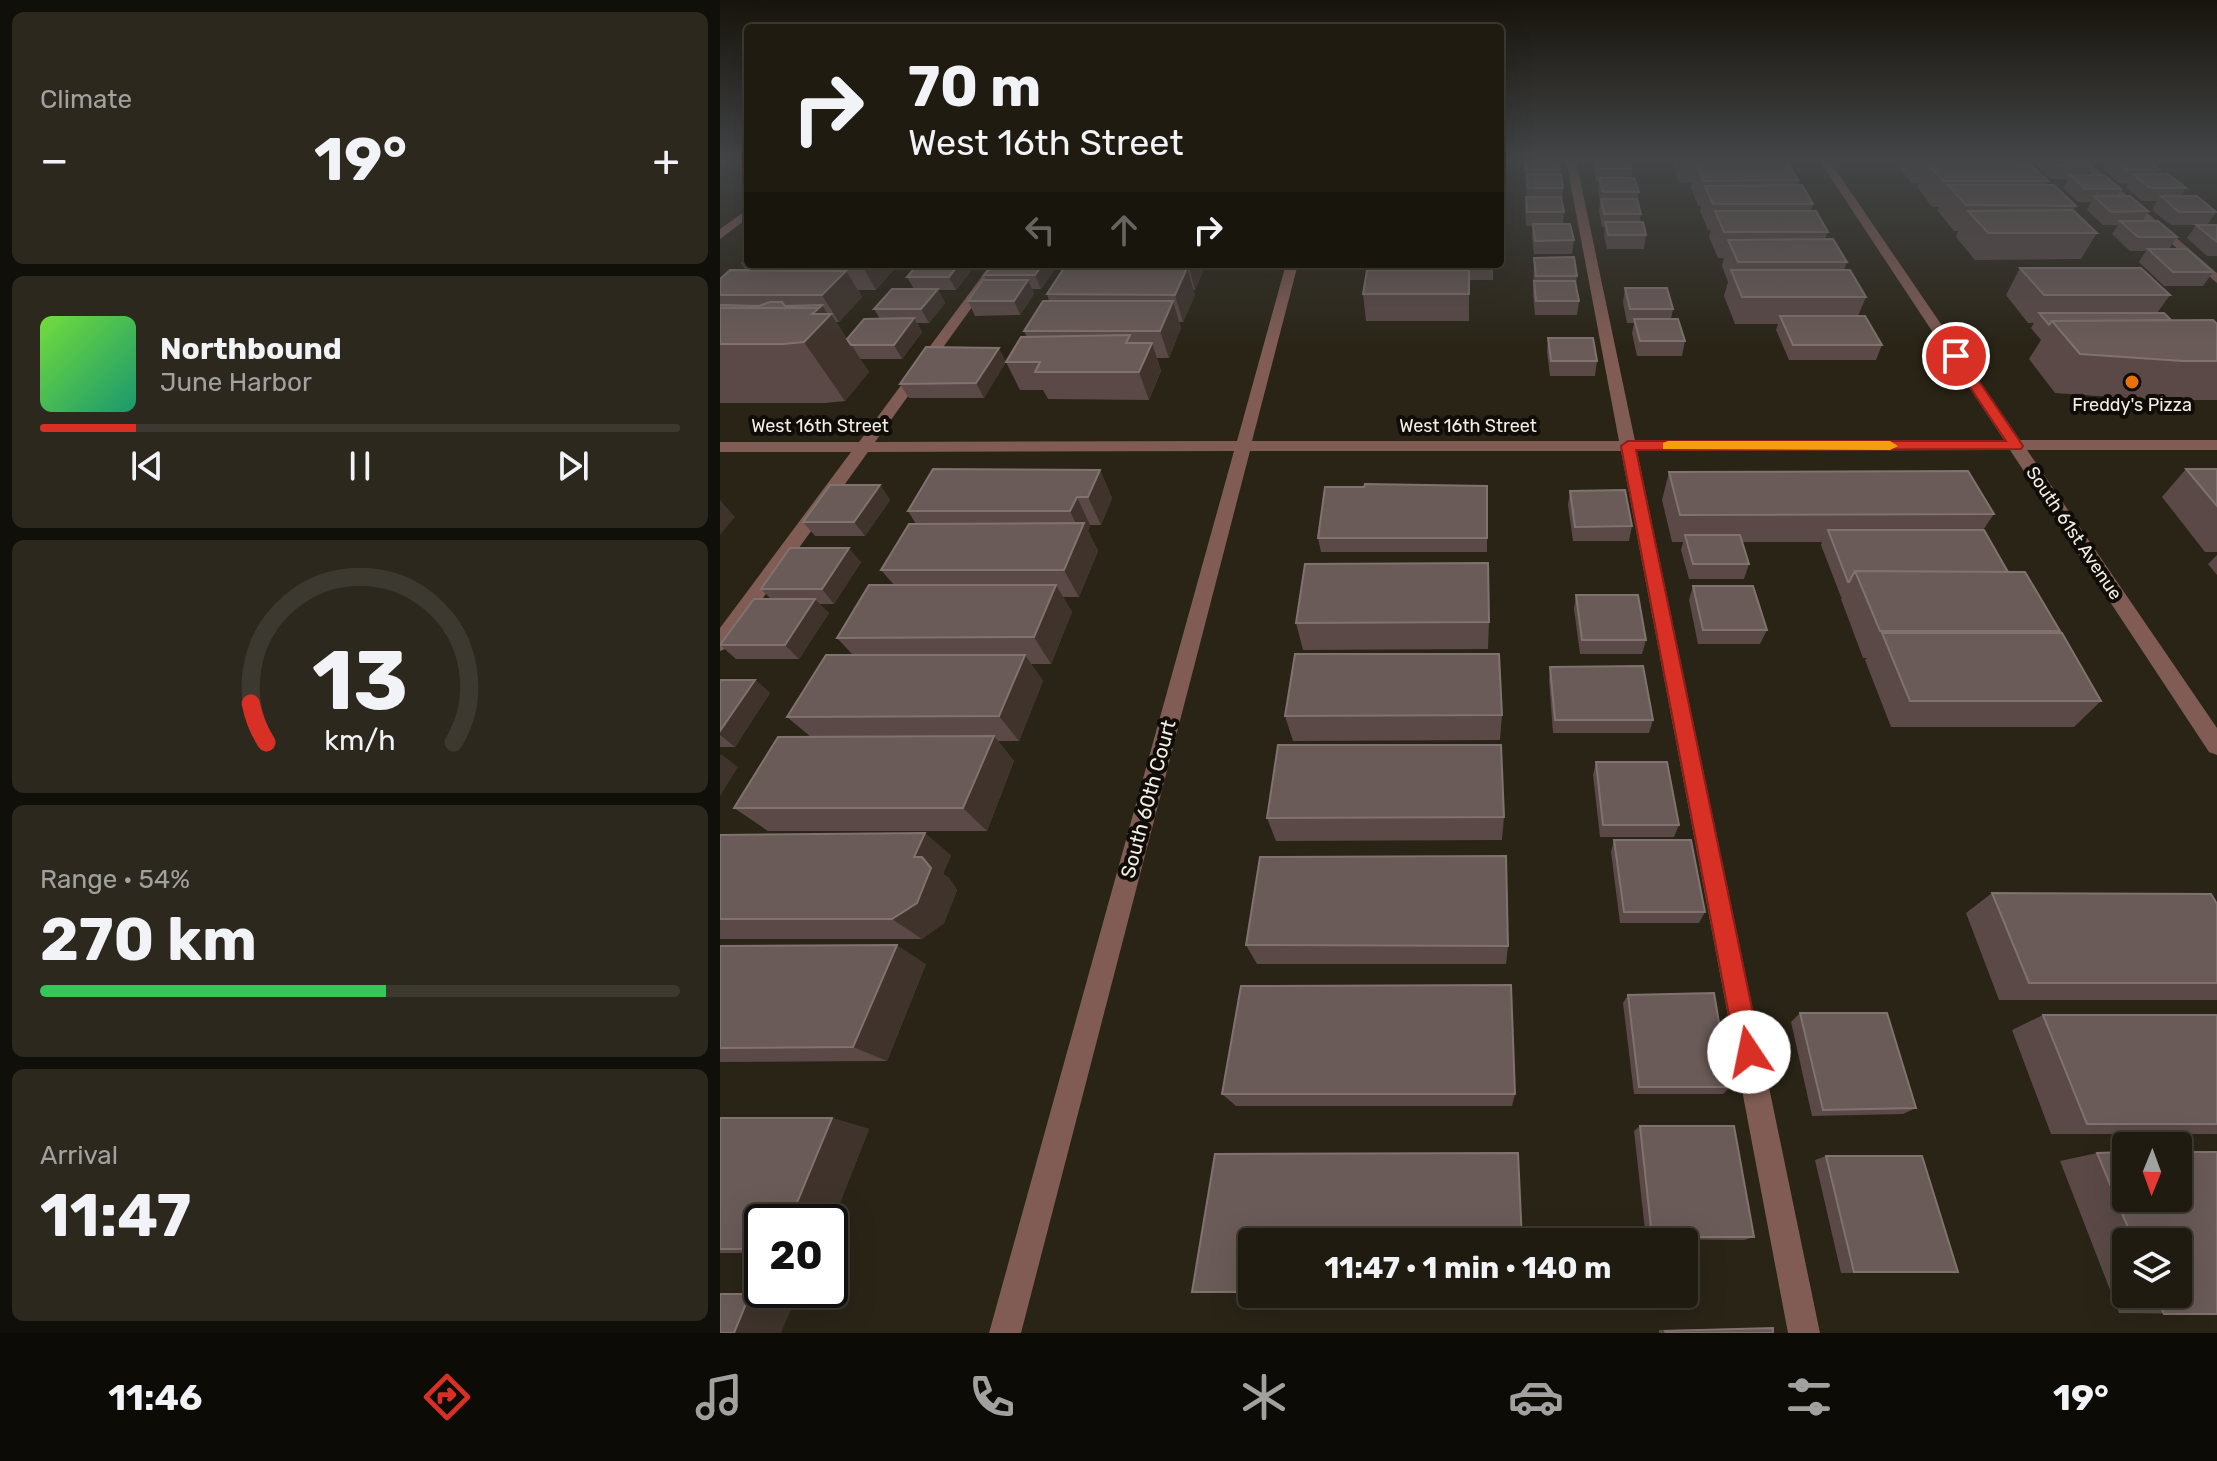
<!DOCTYPE html>
<html lang="en">
<head>
<meta charset="utf-8">
<style>
	:root { --surface:#1f1b10; --page:#2c281e; --text:#f1f3f6; --muted:#a1a19f; --line:#3c3930; --accent:#d93025 }
	body { margin:0; font-family:Rubik,sans-serif; background:var(--page); color:var(--text); height:100vh; display:flex; flex-direction:column; font-size:30px; white-space:nowrap }
	* { box-sizing:border-box; margin:0 }
	p { font-size:26px; color:var(--muted) }
	.icon { flex:none; width:44px; height:44px; fill:none; stroke:currentColor; stroke-width:2; stroke-linecap:round; stroke-linejoin:round }
	.map { position:relative; flex:1; overflow:hidden }
	.sheet { display:flex; flex-direction:column; gap:12px; padding:12px; background:#110f09; width:720px }
	.sheet>* { flex:none }
	.hud { position:absolute; left:24px; top:24px; width:760px; height:244px; border-radius:8px; box-shadow:0 8px 32px #0002,0 0 0 2px var(--line); background:#1f1b10; color:var(--text); overflow:hidden }
	.needle { width:52px; rotate:181deg }
	.controls { position:absolute; left:1392px; top:1132px; display:grid; gap:16px }
	.controls a { display:grid; place-items:center; width:80px; height:80px; border-radius:8px; background:var(--surface); box-shadow:0 8px 32px #0002,0 0 0 2px var(--line); font-size:40px }
	.speed { position:absolute; left:24px; top:1204px; display:flex; gap:16px; font-size:40px; font-weight:700; text-align:center }
	.speed>* { display:grid; place-content:center; width:104px; height:104px; border-radius:50%; background:var(--surface); box-shadow:0 8px 32px #0002,0 0 0 2px var(--line); line-height:1 }
	.speed .limit { border:4px solid #111; border-radius:12px; background:#fff; color:#111 }
	.pin { position:absolute; display:grid; place-items:center; width:68px; height:68px; color:#fff; margin:-34px; border:4px solid #fff; border-radius:50%; box-shadow:0 2px 8px #0007 }
	.me { position:absolute; width:88px; margin:-44px; rotate:349deg; stroke-linejoin:round; filter:drop-shadow(0 0 6px #0008) }
	.turn { display:flex; align-items:center; gap:28px; height:168px; padding:0 32px; font-size:36px }
	.turn .icon { width:104px; height:104px; stroke-width:2.5 }
	.turn b { display:block; font-size:56px; line-height:68px }
	.lanes { display:flex; align-items:center; height:76px; padding:0 32px; background:#0003; justify-content:center; gap:40px; direction:ltr }
	.lanes .off { opacity:.35 }
	.big { font-size:60px; font-weight:700; line-height:1.1 }
	.sheet .card { flex:1; display:flex; flex-direction:column; justify-content:center; gap:12px; min-width:0; padding:0 28px; border-radius:12px; background:var(--page) }
	.sheet .dial { align-items:center; gap:0 }
	.dial svg { height:208px; overflow:visible; fill:none; stroke:var(--line); stroke-width:7; stroke-linecap:round; text-anchor:middle }
	.dial text { fill:var(--text); stroke:none }
	.song { display:flex; align-items:center; gap:24px }
	.cover { width:96px; height:96px; border-radius:12px; background:linear-gradient(135deg,hsl(100 70% 55%),hsl(160 70% 35%)) }
	.played { height:8px; border-radius:4px; background:linear-gradient(90deg,var(--accent) 15%,var(--line) 15%) }
	.keys { display:flex; justify-content:space-around; direction:ltr }
	.heat { display:flex; justify-content:space-between; align-items:center; font-size:44px; direction:ltr }
	.charge { height:12px; border-radius:6px; background:linear-gradient(90deg,#34c759 54%,var(--line) 0) }
	.trip { position:absolute; left:518px; top:1228px; width:460px; height:80px; border-radius:8px; background:var(--surface); box-shadow:0 8px 32px #0002,0 0 0 2px var(--line); font-weight:700; line-height:80px; text-align:center }
	.tabs { display:flex; height:128px; justify-content:space-around; align-items:center; background:#0c0b06; color:var(--muted) }
	.tabs .icon { width:56px; height:56px }
	.tabs .on { color:var(--accent) }
	.tabs b { font-size:36px; color:var(--text) }
	main { display:flex; flex:1; min-height:0 }
	.map>svg:first-child { display:block }
	.lines { fill:none; stroke-linecap:round; stroke-linejoin:round }
	.minor { fill:#815c55; fill-rule:evenodd }
	.wall { fill:#5a4947; fill-rule:evenodd }
	.shaded-wall { fill:#3f332c }
	.building { fill:#6a5b58; stroke:#80726e; stroke-width:2 }
	.route { fill:#d93025; stroke:#8d1f18; stroke-width:2 }
	.slow { fill:#f59e0b }
	.food-dot { fill:#e8710a; stroke:#100d08; stroke-width:3 }
	.labels { text-anchor:middle; dominant-baseline:central; stroke-width:8; stroke-linejoin:round; paint-order:stroke }
	.far-poi-label { font-size:18px; fill:#f3efe6; stroke:#100d08 }
	.far-street-label { font-size:18px; fill:#f3efe6; stroke:#100d08 }
	.street-label { font-size:20px; fill:#f3efe6; stroke:#100d08 }
</style>
</head>
<body>
<main>
<section class="sheet">
<div class="card"><p>Climate</p>
<div class="heat"><a>−</a><b class="big">19°</b><a>+</a></div>
</div>
<div class="card">
<div class="song"><i class="cover"></i><div><b>Northbound</b><p>June Harbor</p></div></div>
<div class="played"></div>
<div class="keys"><svg class="icon" aria-label="previous" viewBox="0 0 24 24"><path d="M18 5L8 12l10 7zM5 5v14"/></svg><svg class="icon" aria-label="pause" viewBox="0 0 24 24"><path d="M8 5v14M16 5v14"/></svg><svg class="icon" aria-label="next" viewBox="0 0 24 24"><path d="M6 5l10 7-10 7zM19 5v14"/></svg></div>
</div>
<div class="card dial"><svg viewBox="0 0 100 80">
<path d="M14 69A42 42 0 1 1 86 69"/>
<path d="M14 69A42 42 0 0 1 8 54" stroke="#d93025"/>
<text x="50" y="56" font-size="32" font-weight="700">13</text>
<text x="50" y="72" font-size="11">km/h</text>
</svg></div>
<div class="card"><p>Range · 54%</p><b class="big">270 km</b><div class="charge"></div></div>
<div class="card"><p>Arrival</p><b class="big">11:47</b></div>
</section>
<div class="map">
<svg width="1497" height="1333" viewBox="0 0 1497 1333">
	<rect width="100%" height="100%" fill="#292416"/>
	<g class="lines">
		<path class="minor" d="M846,160H856L915,441L1284,440L1099,160H1109L1300,440H1497V450H1307L1497,728V755L1489,752L1290,450L917,451L1100,1333H1068L901,451H530L301,1333H269L514,451L148,452L7,648L0,651V628L131,452H0V442H139L271,264H283L155,442L517,441L566,264H578L532,441H899Z
			M1355,160H1366L1497,273V283Z
			M28,209V218L0,239V229Z"/>
	</g>
	<path class="wall" d="M804,160L840,170V174L843,188L842,201L844,212L843,224L854,240L852,254H814L812,237V226H806L805,210L806,197H807L804,169Z
		M867,160H910L912,169L911,178L919,192L917,201L921,214L920,222L926,235L924,249H887L884,235L885,227H882L879,212L880,201L878,190L879,182H876L874,168V161Z
		M953,160H1064L1063,163L1078,180L1077,186L1093,204L1091,211L1108,232L1105,239L1127,262L1124,270L1146,297L1138,316L1162,345L1156,360H1069L1056,330L1058,324H1015L1004,296L1008,282L1002,266L1004,258H998L989,237L991,230H988L980,211L981,206H978L971,188L972,183H959L953,165Z
		M1175,160H1301L1299,163L1328,181L1326,185L1356,206L1353,211L1377,233L1361,259L1255,260L1236,237L1238,231H1234L1217,210L1219,207H1212L1197,187L1199,183H1192L1177,165L1179,160Z
		M1320,160H1365L1372,166L1367,175L1401,189L1396,196L1428,211L1422,221L1457,237L1449,249L1493,272L1483,286H1444L1419,262L1426,251H1410L1392,234L1398,225H1383L1367,210L1371,202H1358L1343,188L1348,179H1331L1317,166Z
		M1388,160H1428L1440,170L1437,174L1466,188L1461,196L1496,212L1487,225H1451L1432,210L1437,201H1422L1406,187L1408,183H1398L1383,169Z
		M1476,225H1497V256H1487L1467,238Z
		M28,258V264H174L176,267L156,290H138L142,297L119,322H116L127,339L160,319L154,309L194,289L187,277L251,271L236,290H218L225,303L209,323H197L202,332L182,359H140L149,372L125,401L105,403H0V279L26,270L21,263Z
		M814,258L857,276L856,284L859,301L857,315H815L813,295Z
		M273,264H331L334,270L321,289H312L314,294L300,315L255,316L248,301L266,280L264,275Z
		M346,264H486L475,290H473L475,295L463,322H459L461,328L449,358H437L441,371L429,400L328,399L323,390H300L286,362L264,398H189L180,384L286,362L307,337L304,331L329,301L327,294L348,268Z
		M666,264H773V280H749V321H646L643,294L667,270Z
		M1300,268L1450,295L1437,313L1451,320L1497,324V400H1433L1335,393L1309,359L1321,340L1311,328L1314,323H1308L1286,295Z
		M905,288L953,309L951,319L965,341L962,356H917L912,333L914,323H907L903,302Z
		M828,338L877,361L875,376H830L827,352Z
		M1466,469H1497V552H1485L1442,497Z
		M380,470L392,498L381,525H370L368,531L378,551L359,597H343L352,612L331,664H311L323,681L299,741H278L294,761L267,831H48L14,808L91,737L67,717L133,655L117,638L174,585L161,570L196,524L188,511Z
		M949,472L1274,514L1263,530L1288,572L1340,631L1338,633L1381,701L1354,727H1171L1145,660L1147,658H1143L1121,599L1122,597H1121L1101,545L1102,542H1022L1029,564L1024,579H969L961,550L963,542H952L942,500Z
		M160,485L170,500L145,536H95L83,522Z
		M767,486V552H601L598,538Z
		M850,491L912,526L909,541H853L848,505Z
		M1497,555V575L1488,564Z
		M141,562L114,604H99L109,613L79,659H16L0,645L51,599L41,589Z
		M973,586L1047,630L1040,644H978L969,600Z
		M856,595L926,640L922,654H860L854,609Z
		M769,622L768,649L583,650L576,623Z
		M830,667L933,720L929,733H833L829,680Z
		M0,680H35L50,693L15,747H0Z
		M782,715L780,740L573,741L565,716Z
		M876,762L959,825L954,837H880L873,775Z
		M784,817L782,840L556,841L547,818Z
		M0,835L231,855L223,874L229,878L237,890L224,923L202,939H0Z
		M894,840L985,912L979,923H900L891,852Z
		M1272,893L1497,904V1000H1279L1246,913Z
		M526,945L788,946L786,964H537Z
		M0,946L206,964L167,1061L0,1062Z
		M908,995L1010,1087L1003,1094H914L903,1003Z
		M1080,1013L1196,1108L1183,1114L1092,1116L1071,1022Z
		M1323,1015H1497V1134H1331L1292,1030Z
		M502,1094H795L792,1106H516Z
		M0,1118H112L149,1129L110,1228V1222H42V1253H0Z
		M920,1126L1034,1237L1024,1240L926,1239L914,1131Z
		M1406,1152V1198H1458V1152H1497V1314L1399,1313L1340,1161L1377,1153ZM1406,1242H1458V1294H1406Z
		M1106,1156L1238,1272L1121,1273L1095,1160Z
		M1042,1328H1053V1333H939V1330Z"/>
	<path class="shaded-wall" d="M0,160H10L8,161L10,164L0,169Z
		M141,264H174L176,267L156,290Z
		M239,264H248L251,271L236,290L229,277Z
		M323,264H331L334,270L321,289L315,275Z
		M468,264H486L475,290Z
		M467,268L475,295L463,322L455,295Z
		M126,271L142,297L119,322L102,295Z
		M308,280L314,294L300,315L294,301Z
		M218,289L225,303L209,323L201,309Z
		M453,301L461,328L449,358L440,331Z
		M102,305L109,316L111,314L149,372L125,401L77,332L92,314Z
		M194,318L202,332L182,359L174,345Z
		M432,343L441,371L429,400L419,372Z
		M279,348L286,362L264,398L256,383Z
		M380,470L392,498L381,525L368,497Z
		M160,485L170,500L145,536L134,522Z
		M357,497L370,525L368,531L378,551L359,597L344,570L360,532L350,511Z
		M0,500L15,517L0,535Z
		M129,548L141,562L114,604L102,589Z
		M336,585L352,612L331,664L314,637Z
		M95,599L109,613L79,659L65,645Z
		M305,655L323,681L299,741L279,716Z
		M35,680L50,693L15,747L0,735V731Z
		M274,736L294,761L267,831L243,808Z
		M1,754L18,767L0,796V755Z
		M205,833L231,855L223,874L229,878L237,890L224,923L202,939L172,919L194,857Z
		M177,945L206,964L167,1061L133,1047Z
		M112,1118L149,1129L110,1228V1222H69Z
		M30,1294L77,1295L61,1333H14Z"/>
	<path class="building" d="M805,160H838L840,170H806Z
		M876,160H910L912,169H878Z
		M1331,160H1365L1372,166H1338Z
		M1394,160H1428L1440,170H1406Z
		M976,163H1068L1078,180L983,181Z
		M1207,163H1308L1328,181H1223Z
		M807,174H841L843,188H808Z
		M1413,174H1448L1466,188H1430Z
		M1350,175H1384L1401,189H1365Z
		M879,178H914L919,192H883Z
		M1082,185L1093,204H993L985,186Z
		M1228,185H1334L1356,206L1246,205Z
		M1374,196H1410L1428,211L1391,212Z
		M1441,196H1477L1496,212H1459Z
		M806,197H841L844,212H807Z
		M881,199H917L921,214H884Z
		M1353,210L1377,233H1268L1248,211Z
		M995,211H1096L1108,232H1004Z
		M1400,221H1438L1457,237H1418Z
		M885,222H923L926,235H888Z
		M813,224H850L854,240L815,241Z
		M1476,225H1497V242Z
		M1113,239L1127,262H1018L1008,240Z
		M1428,249H1467L1493,272H1453Z
		M854,257L857,276H816L814,258Z
		M198,264H239L229,277H187Z
		M273,264H323L315,275H264Z
		M344,268H467L455,295L327,294Z
		M1300,268H1421L1450,295H1324Z
		M10,270L126,271L102,295H0V279Z
		M647,270H749V294H643Z
		M1011,270H1130L1146,297H1022Z
		M263,280H308L294,301H248Z
		M814,281H855L859,301H816Z
		M905,288H947L953,309H910Z
		M172,289H218L201,309H154Z
		M323,301H453L440,331H304Z
		M50,302H62L65,306L102,305L99,308H0V305L39,306Z
		M0,308H99L92,314H111L84,342L63,344H0Z
		M1319,313H1444L1451,320L1332,321L1329,325Z
		M1060,316H1145L1162,345H1073Z
		M194,318L174,345H131L127,339L144,319Z
		M914,319H958L965,341H920Z
		M1493,320L1497,324V361H1463L1360,354L1332,321Z
		M410,335L406,343H432L419,372H315L320,362H286L301,337Z
		M828,338H873L877,361H831Z
		M206,347L279,348L256,383L180,384Z
		M213,469L380,470L368,497H357L350,511H188Z
		M1466,469H1497V506Z
		M1248,471L1274,514L960,515L949,472Z
		M645,484L767,486V538H598L605,487H644Z
		M110,485H160L134,522H83Z
		M905,490L912,526L855,527L850,491Z
		M364,523L344,570H161L189,524Z
		M1108,530H1264L1288,572L1135,571L1129,582H1128Z
		M965,535H1020L1029,564H973Z
		M70,548H129L102,589H41Z
		M768,563L769,622L576,623L585,564Z
		M1135,571L1305,572L1340,631H1160Z
		M149,585H336L314,637L117,638Z
		M973,586H1033L1047,630H983Z
		M856,595H918L926,640H862Z
		M34,599H95L65,645H0Z
		M1162,633H1342L1381,701H1190Z
		M575,654H779L782,715L565,716Z
		M106,655H305L279,716L67,717Z
		M923,666L933,720H835L830,667Z
		M0,680H35L0,731Z
		M274,736L243,808H14L58,737Z
		M558,745H781L784,817L547,818Z
		M876,762H947L959,825H883Z
		M205,833L194,857H202L211,868L197,903L172,919H0V835Z
		M894,840H971L985,912H904Z
		M786,856L788,946L526,945L540,857Z
		M1272,893L1491,894L1497,904V983H1309Z
		M177,945L133,1047L0,1048V946Z
		M791,985L795,1094H502L521,986Z
		M994,993L1010,1087H919L908,995Z
		M1080,1013H1167L1196,1108L1103,1110Z
		M1323,1015H1497V1124H1367Z
		M0,1118H112L69,1222H42V1249H0Z
		M920,1126H1014L1034,1237H932Z
		M1406,1152V1198H1458V1152H1497V1314H1444L1436,1294H1458V1242H1414L1377,1153Z
		M798,1153L802,1242H532V1292H472L495,1154Z
		M1106,1156H1202L1238,1272H1134Z
		M0,1294H30L14,1333H0Z
		M1053,1328V1333H946L945,1331Z"/>
	<linearGradient id="sky" x2="0" y2="1"><stop stop-color="#17140c"/><stop offset="0.46" stop-color="#434547"/><stop offset="1" stop-color="#434547" stop-opacity="0"/></linearGradient>
	<rect width="1497" height="347" fill="url(#sky)"/>
	<path class="route" d="M1231,353H1240L1303,446L1301,449L916,450L1041,1052L1037,1061L1029,1065L1020,1061L1016,1052L901,446L908,441H1286L1229,356Z"/>
	<path class="slow" d="M948,441H1170L1178,446L1170,450L943,449V443Z"/>
	<circle class="food-dot" cx="1412" cy="382" r="8"/>
	<g class="labels">
		<g class="far-poi-label">
			<text x="1412" y="405">Freddy's Pizza</text>
		</g>
		<g class="far-street-label">
			<text x="100" y="426">West 16th Street</text>
			<text x="748" y="426">West 16th Street</text>
			<text transform="translate(1354 533) rotate(56)">South 61st Avenue</text>
		</g>
		<g class="street-label">
			<text transform="translate(428 799) rotate(-75)">South 60th Court</text>
		</g>
	</g>
</svg>
<div class="controls">
<a><svg class="needle" viewBox="-14 -14 28 28"><path d="M0-13l5 13h-10z" fill="#e53935"/><path d="M0 13l5-13h-10z" fill="#a1a19f"/></svg></a>
<a><svg class="icon" aria-label="layers" viewBox="0 0 24 24"><path d="M12 4l9 5-9 5-9-5zM3 14l9 5 9-5"/></svg></a>
</div>
<div class="speed"><div class="limit">20</div></div>
<div class="pin" style="left:1236px;top:356px;background:#d93025"><svg class="icon" aria-label="arrive" viewBox="0 0 24 24"><path d="M6 21V4h12l-3 4 3 4H6"/></svg></div>
<svg class="me" style="left:1029px;top:1052px" viewBox="-20 -20 40 40"><circle r="19" fill="#fff"/><path d="M0-13L10 11 0 6-10 11z" fill="#d93025"/></svg>
<div class="trip">11:47 · 1 min · 140 m</div>
<div class="hud">
<div class="turn"><svg class="icon" aria-label="right" viewBox="0 0 24 24"><path d="M7 20v-9h11M14 6l5 5-5 5"/></svg><div><b>70 m</b>West 16th Street</div></div>
<div class="lanes"><svg class="icon off" aria-label="left" viewBox="0 0 24 24"><path d="M17 20v-9H6M10 6l-5 5 5 5"/></svg><svg class="icon off" aria-label="ahead" viewBox="0 0 24 24"><path d="M12 20V5M6 11l6-6 6 6"/></svg><svg class="icon" aria-label="right" viewBox="0 0 24 24"><path d="M7 20v-9h11M14 6l5 5-5 5"/></svg></div>
</div>
</div>
</main>
<nav class="tabs">
<b>11:46</b>
<svg class="icon on" aria-label="directions" viewBox="0 0 24 24"><path d="M12 3l9 9-9 9-9-9zM9 14v-3h6M13 9l2 2-2 2"/></svg>
<svg class="icon" aria-label="music" viewBox="0 0 24 24"><path d="M9 18V5l10-2v13"/><circle cx="6" cy="18" r="3"/><circle cx="16" cy="16" r="3"/></svg>
<svg class="icon" aria-label="phone" viewBox="0 0 24 24"><path d="M5 4h4l2 5-3 2q2 4 5 5l2-3 5 2v4C11 20 4 13 5 4z"/></svg>
<svg class="icon" aria-label="climate" viewBox="0 0 24 24"><path d="M12 3v18M4 7l16 10M4 17L20 7"/></svg>
<svg class="icon" aria-label="car" viewBox="0 0 24 24"><path d="M5 17H2v-5l4-1 3-4h7l3 4 3 1v5h-3M9 17h6M6 11h13"/><circle cx="7" cy="17" r="2"/><circle cx="17" cy="17" r="2"/></svg>
<svg class="icon" aria-label="filters" viewBox="0 0 24 24"><path d="M4 7h16M4 17h16"/><circle cx="9" cy="7" r="2"/><circle cx="15" cy="17" r="2"/></svg>
<b>19°</b>
</nav>
</body>
</html>
